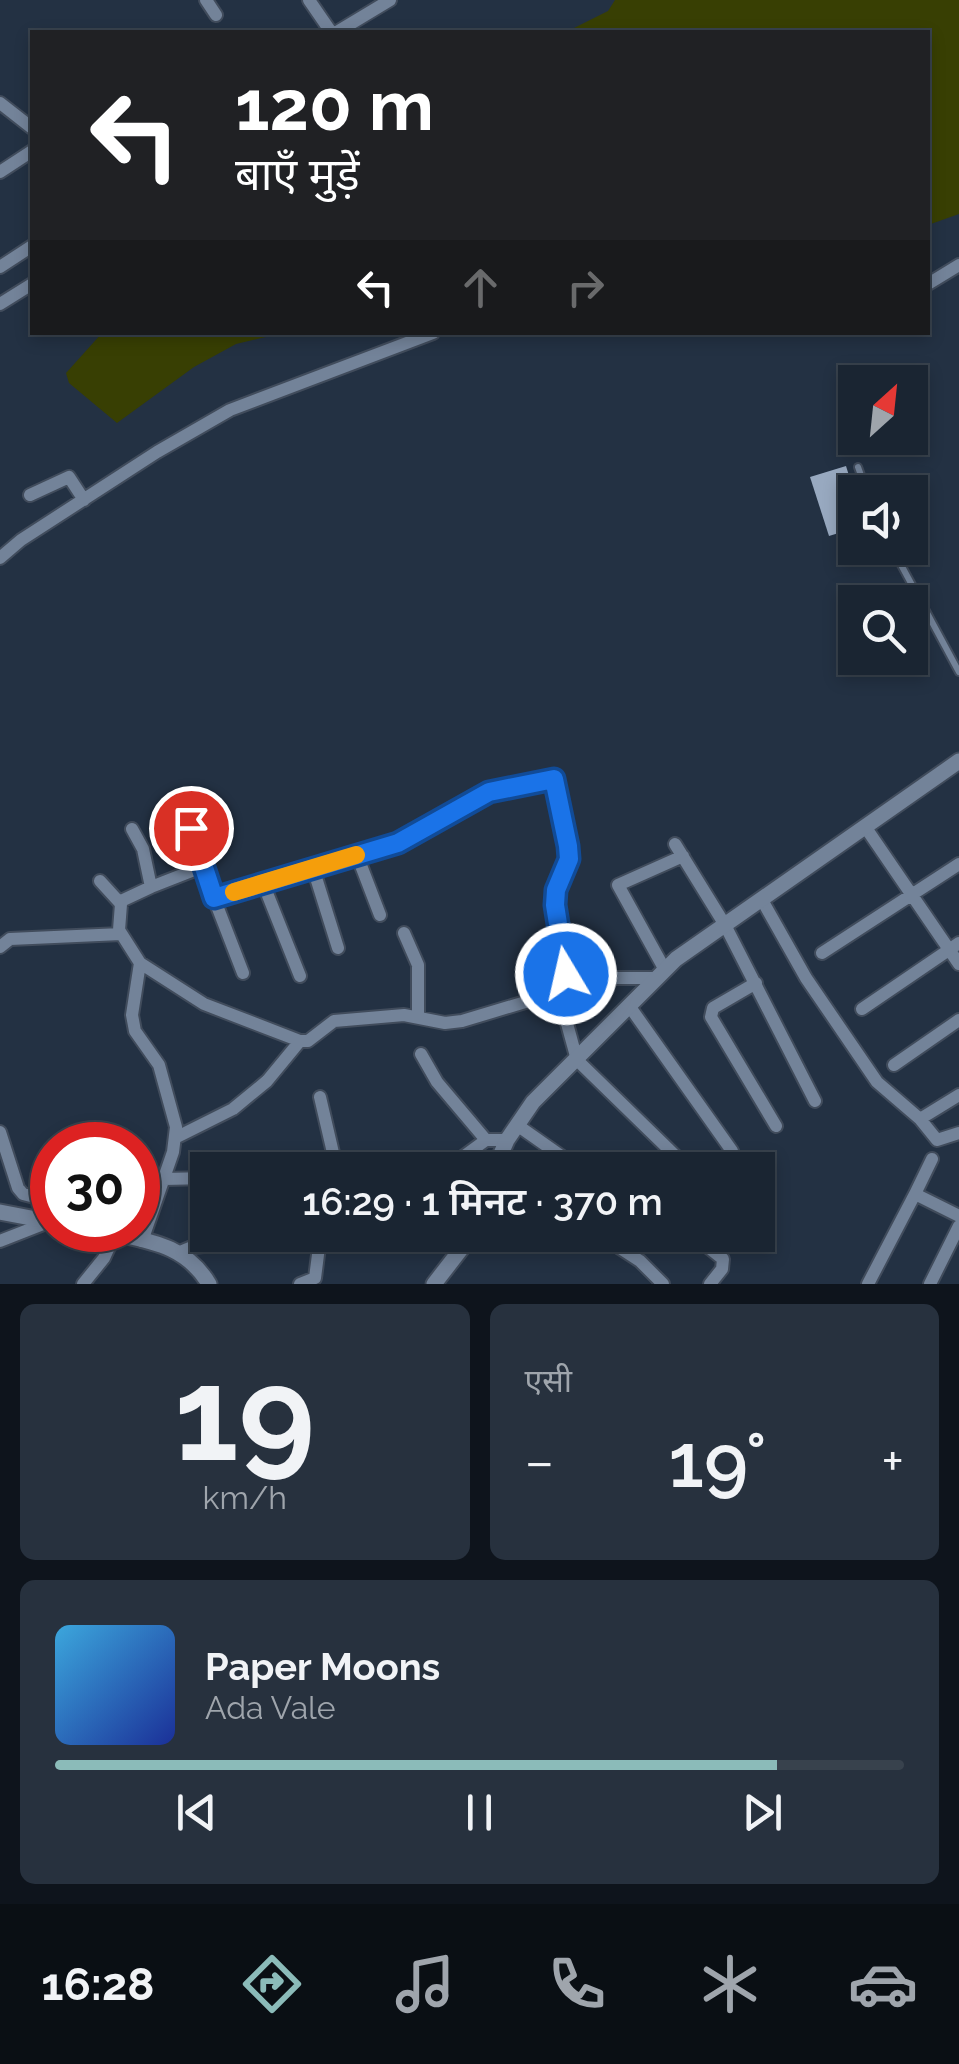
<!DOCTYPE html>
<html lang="hi">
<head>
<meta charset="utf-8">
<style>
	:root { --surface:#1a2532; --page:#27313e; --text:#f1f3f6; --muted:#9fa5ac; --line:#38424d; --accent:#8bbbb9 }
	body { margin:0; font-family:Raleway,"Noto Sans Devanagari",sans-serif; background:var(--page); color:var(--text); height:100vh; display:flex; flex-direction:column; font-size:38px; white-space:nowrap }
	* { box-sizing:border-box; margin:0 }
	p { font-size:32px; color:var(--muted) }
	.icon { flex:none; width:55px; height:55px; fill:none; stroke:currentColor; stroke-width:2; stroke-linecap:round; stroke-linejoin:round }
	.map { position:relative; height:1284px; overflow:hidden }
	.panel { display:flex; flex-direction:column; gap:20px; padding:20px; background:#0e141c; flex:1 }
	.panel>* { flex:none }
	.guide { position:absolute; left:30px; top:30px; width:900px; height:305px; border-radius:0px; box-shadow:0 5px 15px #0003,0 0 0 2px var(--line); background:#202124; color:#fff; overflow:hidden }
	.needle { width:65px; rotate:27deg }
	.fabs { position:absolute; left:838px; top:365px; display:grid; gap:20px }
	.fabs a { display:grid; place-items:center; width:90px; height:90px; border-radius:0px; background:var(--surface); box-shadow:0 5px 15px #0003,0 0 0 2px var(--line); font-size:50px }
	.speed { position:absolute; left:30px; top:1122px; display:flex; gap:20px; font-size:50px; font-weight:700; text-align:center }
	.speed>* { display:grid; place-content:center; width:130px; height:130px; border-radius:50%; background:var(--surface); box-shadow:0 5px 15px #0003,0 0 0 2px var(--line); line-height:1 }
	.speed .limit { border:15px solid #d22; background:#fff; color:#111 }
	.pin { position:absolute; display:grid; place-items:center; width:85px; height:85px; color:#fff; margin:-42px; border:5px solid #fff; border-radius:50%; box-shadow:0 2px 10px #0007 }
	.me { position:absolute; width:110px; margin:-55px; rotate:351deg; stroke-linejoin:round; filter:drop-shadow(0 0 8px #0008) }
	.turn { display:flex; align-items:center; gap:35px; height:210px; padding:0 40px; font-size:45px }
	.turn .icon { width:130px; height:130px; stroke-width:2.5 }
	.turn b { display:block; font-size:70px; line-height:85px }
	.lanes { display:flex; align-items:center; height:95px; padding:0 40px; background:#0003; justify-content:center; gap:50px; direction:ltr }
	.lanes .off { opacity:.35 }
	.big { font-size:75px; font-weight:600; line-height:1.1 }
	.panel .card { flex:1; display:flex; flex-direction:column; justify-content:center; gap:15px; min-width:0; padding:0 35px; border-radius:15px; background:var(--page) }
	.panel .dial { align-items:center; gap:0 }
	.dial b { font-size:130px; line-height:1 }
	.song { display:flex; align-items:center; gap:30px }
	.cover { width:120px; height:120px; border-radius:15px; background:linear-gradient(135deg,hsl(200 70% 55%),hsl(230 70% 35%)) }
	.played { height:10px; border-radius:5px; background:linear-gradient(90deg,var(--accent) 85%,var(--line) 85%) }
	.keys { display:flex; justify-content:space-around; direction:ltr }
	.heat { display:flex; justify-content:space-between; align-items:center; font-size:55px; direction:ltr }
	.panel .tiles { flex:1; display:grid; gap:20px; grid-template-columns:1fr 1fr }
	.card:last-child { grid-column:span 2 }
	.trip { position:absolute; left:190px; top:1152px; width:585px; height:100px; border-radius:0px; background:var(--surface); box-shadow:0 5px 15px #0003,0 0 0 2px var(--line); font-weight:600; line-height:100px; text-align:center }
	.tabs { display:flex; height:160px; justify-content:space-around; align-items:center; background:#0a0f14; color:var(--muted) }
	.tabs .icon { width:70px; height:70px }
	.tabs .current { color:var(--accent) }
	.tabs b { font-size:45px; color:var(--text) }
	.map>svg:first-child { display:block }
	.green { fill:#383f03 }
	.building { fill:#98a9c0 }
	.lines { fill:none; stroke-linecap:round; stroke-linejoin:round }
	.service-casing { stroke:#414c5c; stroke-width:10 }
	.minor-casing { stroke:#414c5c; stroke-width:16 }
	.tertiary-casing { stroke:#414c5c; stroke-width:19 }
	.service { stroke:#738399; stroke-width:6 }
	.minor { stroke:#738399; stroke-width:12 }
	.tertiary { stroke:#738399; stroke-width:15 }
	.route-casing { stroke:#114b97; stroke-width:25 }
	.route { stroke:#1a73e8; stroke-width:18 }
	.slow { stroke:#f59e0b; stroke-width:18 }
</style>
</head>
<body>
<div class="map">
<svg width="959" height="1284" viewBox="0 0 959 1284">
	<rect width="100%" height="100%" fill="#233143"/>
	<path class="green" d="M615,0H959V214L928,225V32H566L608,11Z
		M102,333V332L283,333L236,344L194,367L117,423L69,383L66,373Z"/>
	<path class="building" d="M846,466L855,495V528L829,536L810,477Z"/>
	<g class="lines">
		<defs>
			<path id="service" d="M858,467L867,492
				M892,548L959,672"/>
			<path id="minor" d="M206,0L216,15
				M309,0L331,32
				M337,32L390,0
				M0,103L32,128
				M0,172L32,151
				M0,267L32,246
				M928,284L959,265
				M0,304L32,284
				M30,495L69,477L84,500
				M0,558L21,540L157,452L230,410L433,333
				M866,828L959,964
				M675,844L725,925L815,1101
				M357,855L380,915
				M202,867L243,973
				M313,868L338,948
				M100,881L121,904L119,930L140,963L132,1015L135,1031L159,1065L176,1127L173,1152L142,1241
				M263,883L300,976
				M151,887L202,867L191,828
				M214,898L398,843L489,792L556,780L569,859L556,890L555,905L569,987L560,998L577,1060L690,1170
				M762,900L806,978L877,1082L920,1119L959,1095
				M119,902L151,887L143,849L132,829
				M404,933L418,965V1016
				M0,947L10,939L121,934
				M822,953L959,864
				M140,963L204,1004L300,1041H308L334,1021L404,1015L445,1023L462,1021L562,991
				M665,970L618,885L683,856
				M756,983L713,1008L711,1017L776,1126
				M569,987L611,978H657
				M630,1007L732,1151
				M862,1009L959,943
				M421,1054L437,1082L486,1140
				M894,1065L959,1020
				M320,1097L337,1170
				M920,1119L937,1140L959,1133
				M517,1125L581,1170
				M0,1132L18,1188L23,1194L46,1200L42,1219
				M175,1138L233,1109L267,1081L300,1041
				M268,1170H280
				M445,1170L486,1140H507
				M164,1179L208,1178
				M915,1194L932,1159
				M600,1235L640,1261L663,1284
				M693,1235L723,1259L722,1269L710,1284
				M0,1241L51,1221
				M180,1252L192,1247L328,1235
				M83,1284L104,1258L115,1234
				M300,1284L315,1278L320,1239
				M868,1284L915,1194L959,1216
				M930,1284L959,1226"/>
			<path id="tertiary" d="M494,1170L507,1140L533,1102L676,959L959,761
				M0,1212L52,1222
				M100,1230C144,1241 184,1242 209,1284
				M434,1284L472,1235"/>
		</defs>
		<use href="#service" class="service-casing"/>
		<use href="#minor" class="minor-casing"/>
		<use href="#tertiary" class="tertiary-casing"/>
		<use href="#service" class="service"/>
		<use href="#minor" class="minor"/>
		<use href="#tertiary" class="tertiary"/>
	</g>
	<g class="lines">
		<defs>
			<path id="route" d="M191,828L214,898L398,843L489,792L554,779L568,846L569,859L556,890L555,905L566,974"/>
		</defs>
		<use href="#route" class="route-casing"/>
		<use href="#route" class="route"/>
		<path class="slow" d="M234,892L356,855"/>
	</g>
</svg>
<div class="fabs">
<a><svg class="needle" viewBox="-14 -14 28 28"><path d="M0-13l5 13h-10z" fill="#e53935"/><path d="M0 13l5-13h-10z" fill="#9fa5ac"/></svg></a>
<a><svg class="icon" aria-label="sound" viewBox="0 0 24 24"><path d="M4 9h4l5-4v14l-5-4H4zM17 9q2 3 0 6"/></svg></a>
<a><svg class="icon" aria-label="search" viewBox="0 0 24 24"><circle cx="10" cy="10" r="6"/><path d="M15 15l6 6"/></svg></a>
</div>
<div class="speed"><div class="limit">30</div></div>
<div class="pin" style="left:191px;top:828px;background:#d93025"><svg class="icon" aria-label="arrive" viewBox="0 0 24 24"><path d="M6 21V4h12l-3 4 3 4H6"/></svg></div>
<svg class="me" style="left:566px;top:974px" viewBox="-20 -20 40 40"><circle r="17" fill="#1a73e8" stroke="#fff" stroke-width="3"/><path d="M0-11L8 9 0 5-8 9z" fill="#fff"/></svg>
<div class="trip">16:29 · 1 मिनट · 370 m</div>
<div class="guide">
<div class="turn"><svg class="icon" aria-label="left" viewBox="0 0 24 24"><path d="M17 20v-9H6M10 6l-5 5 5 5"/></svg><div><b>120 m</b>बाएँ मुड़ें</div></div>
<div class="lanes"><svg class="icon" aria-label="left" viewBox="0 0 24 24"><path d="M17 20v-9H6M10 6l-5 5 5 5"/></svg><svg class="icon off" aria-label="ahead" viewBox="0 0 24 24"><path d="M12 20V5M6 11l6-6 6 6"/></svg><svg class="icon off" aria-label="right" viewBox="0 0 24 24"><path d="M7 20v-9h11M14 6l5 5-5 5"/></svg></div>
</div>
</div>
<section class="panel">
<div class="tiles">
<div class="card dial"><b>19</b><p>km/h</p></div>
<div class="card"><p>एसी</p>
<div class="heat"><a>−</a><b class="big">19°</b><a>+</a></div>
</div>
<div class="card">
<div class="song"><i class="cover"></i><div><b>Paper Moons</b><p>Ada Vale</p></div></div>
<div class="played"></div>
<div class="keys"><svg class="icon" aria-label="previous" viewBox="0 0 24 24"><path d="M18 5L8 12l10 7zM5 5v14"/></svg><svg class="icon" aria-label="pause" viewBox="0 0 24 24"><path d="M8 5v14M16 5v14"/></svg><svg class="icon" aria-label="next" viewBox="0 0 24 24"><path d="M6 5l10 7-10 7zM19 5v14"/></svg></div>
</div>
</div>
</section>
<nav class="tabs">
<b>16:28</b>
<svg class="icon current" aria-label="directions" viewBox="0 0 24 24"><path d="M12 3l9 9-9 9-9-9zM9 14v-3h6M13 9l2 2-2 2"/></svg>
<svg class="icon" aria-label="music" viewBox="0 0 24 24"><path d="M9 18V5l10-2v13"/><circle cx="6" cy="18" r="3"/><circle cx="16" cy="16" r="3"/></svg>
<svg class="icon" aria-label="phone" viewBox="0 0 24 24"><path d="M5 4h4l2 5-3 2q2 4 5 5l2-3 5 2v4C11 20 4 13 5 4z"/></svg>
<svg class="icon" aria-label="climate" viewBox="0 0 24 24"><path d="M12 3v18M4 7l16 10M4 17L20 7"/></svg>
<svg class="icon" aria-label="car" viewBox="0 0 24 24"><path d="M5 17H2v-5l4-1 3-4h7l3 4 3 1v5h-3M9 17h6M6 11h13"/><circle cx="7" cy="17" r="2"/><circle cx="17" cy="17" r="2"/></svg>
</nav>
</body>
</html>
